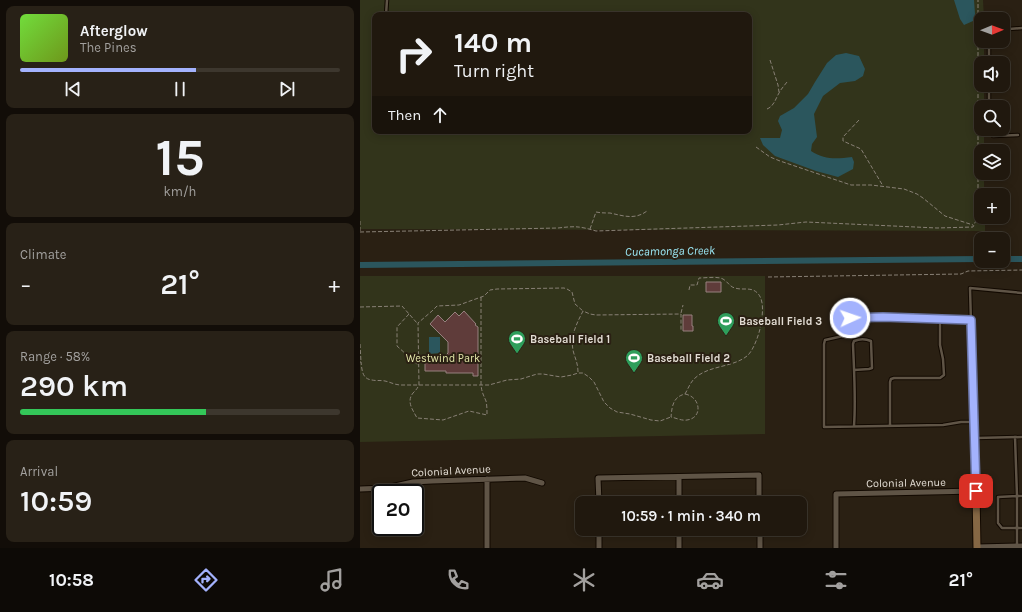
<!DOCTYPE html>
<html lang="en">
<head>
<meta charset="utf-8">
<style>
	:root { --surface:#20180e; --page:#282117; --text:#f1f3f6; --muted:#a2a09e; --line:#3d372e; --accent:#a3b2fd }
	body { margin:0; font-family:Karla,sans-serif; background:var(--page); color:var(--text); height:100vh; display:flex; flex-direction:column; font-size:15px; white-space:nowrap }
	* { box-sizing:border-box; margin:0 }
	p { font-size:13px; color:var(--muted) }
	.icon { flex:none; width:22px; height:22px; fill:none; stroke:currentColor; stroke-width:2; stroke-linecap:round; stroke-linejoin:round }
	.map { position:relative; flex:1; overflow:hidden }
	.sheet { display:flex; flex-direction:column; gap:6px; padding:6px; background:#120d08; width:360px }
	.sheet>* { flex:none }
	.hud { position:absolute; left:12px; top:12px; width:380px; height:122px; border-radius:8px; box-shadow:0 2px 10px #0003,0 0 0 1px var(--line); background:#20180e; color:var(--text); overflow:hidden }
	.needle { width:26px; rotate:89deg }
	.fabs { position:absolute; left:614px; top:12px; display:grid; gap:8px }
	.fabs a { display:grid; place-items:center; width:36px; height:36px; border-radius:8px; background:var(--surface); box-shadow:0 2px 10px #0003,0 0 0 1px var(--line); font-size:20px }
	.speed { position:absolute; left:12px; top:484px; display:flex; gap:8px; font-size:20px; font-weight:700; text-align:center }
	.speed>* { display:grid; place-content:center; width:52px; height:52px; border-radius:50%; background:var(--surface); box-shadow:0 2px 10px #0003,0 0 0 1px var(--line); line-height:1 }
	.speed .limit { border:2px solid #111; border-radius:6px; background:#fff; color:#111 }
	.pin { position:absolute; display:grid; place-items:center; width:34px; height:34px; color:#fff; margin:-17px; border-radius:8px; box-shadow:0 2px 6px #0006 }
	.me { position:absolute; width:44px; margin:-22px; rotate:87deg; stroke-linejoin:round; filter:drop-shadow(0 0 3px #0008) }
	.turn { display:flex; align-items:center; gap:14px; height:84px; padding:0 16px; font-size:18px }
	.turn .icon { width:52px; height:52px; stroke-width:2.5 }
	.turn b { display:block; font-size:28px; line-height:34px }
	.then { display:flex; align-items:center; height:38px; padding:0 16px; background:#0003; gap:8px; font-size:15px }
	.big { font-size:30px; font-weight:600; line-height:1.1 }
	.sheet .tile { flex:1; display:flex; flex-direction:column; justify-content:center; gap:6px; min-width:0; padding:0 14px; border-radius:8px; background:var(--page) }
	.sheet .dial { align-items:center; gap:0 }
	.dial b { font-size:52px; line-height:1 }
	.song { display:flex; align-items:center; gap:12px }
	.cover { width:48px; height:48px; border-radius:6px; background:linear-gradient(135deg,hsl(100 70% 55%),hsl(80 70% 35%)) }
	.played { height:4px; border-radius:2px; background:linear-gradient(90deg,var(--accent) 55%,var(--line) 55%) }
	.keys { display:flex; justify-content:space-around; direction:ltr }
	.heat { display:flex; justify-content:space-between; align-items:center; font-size:22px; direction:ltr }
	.charge { height:6px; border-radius:3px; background:linear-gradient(90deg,#34c759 58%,var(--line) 0) }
	.trip { position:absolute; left:215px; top:496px; width:232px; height:40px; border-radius:8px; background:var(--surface); box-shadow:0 2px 10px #0003,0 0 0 1px var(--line); font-weight:600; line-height:40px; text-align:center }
	.tab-bar { display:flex; height:64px; justify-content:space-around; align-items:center; background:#0d0a06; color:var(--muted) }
	.tab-bar .icon { width:28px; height:28px }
	.tab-bar .current { color:var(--accent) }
	.tab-bar b { font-size:18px; color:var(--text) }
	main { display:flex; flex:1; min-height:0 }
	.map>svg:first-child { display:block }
	.green { fill:#32341b; fill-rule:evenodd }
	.water { fill:#2b565d }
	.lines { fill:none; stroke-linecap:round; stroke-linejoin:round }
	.canal { stroke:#2b565d; stroke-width:6 }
	.building { fill:#5f3c3a; stroke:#96807e }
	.lane-casing { stroke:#120901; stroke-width:4.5 }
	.street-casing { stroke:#120901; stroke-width:7 }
	.secondary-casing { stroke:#120901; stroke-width:9 }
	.path { stroke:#888075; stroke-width:1; stroke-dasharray:4 2; stroke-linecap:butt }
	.lane { stroke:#5f5446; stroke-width:2.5 }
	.street { stroke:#5f5446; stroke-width:5 }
	.secondary { stroke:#856744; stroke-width:7 }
	.route-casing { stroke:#6a74a4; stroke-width:10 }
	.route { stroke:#a3b2fd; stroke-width:7 }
	.labels { text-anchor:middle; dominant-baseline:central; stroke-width:4; stroke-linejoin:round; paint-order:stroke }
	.poi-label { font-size:11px; font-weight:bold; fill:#e2dcd3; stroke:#2a2013; text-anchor:start }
	.park-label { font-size:11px; fill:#e3e6a9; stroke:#2a2013 }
	.street-label { font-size:11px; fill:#e2dcd3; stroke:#2a2013 }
	.water-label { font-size:12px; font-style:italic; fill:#9debf9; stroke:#2a2013 }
</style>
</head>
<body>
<main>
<section class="sheet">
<div class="tile">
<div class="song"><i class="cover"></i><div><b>Afterglow</b><p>The Pines</p></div></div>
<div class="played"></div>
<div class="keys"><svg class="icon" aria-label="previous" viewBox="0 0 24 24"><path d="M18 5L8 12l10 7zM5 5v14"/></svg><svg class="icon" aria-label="pause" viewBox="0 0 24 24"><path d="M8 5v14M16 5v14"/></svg><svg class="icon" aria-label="next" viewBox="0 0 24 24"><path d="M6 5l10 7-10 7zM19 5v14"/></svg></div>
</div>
<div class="tile dial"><b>15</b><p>km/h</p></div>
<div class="tile"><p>Climate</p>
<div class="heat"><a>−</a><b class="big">21°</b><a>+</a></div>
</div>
<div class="tile"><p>Range · 58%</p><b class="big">290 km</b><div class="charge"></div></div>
<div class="tile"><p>Arrival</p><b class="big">10:59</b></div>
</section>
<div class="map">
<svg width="662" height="548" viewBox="0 0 662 548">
	<rect width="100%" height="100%" fill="#2a2013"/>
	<path class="green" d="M0,0H623L624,19H621V41H624V63H621V85H624V107H621V129H624V151H621V173H624V195H621V217H625V231L0,229ZM15,15H389V131H15Z
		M0,276H405V434L0,442Z"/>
	<path class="water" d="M594,0H614L615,14L613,21L604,25L600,19Z
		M486,53L499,56L505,69L503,76L495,81L480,83L463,96L454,114L457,137L452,144L451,151C465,160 476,159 492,157L494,162L493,169L478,177L456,171L415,156L403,145L400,138H420L422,130L418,121L420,116L434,108L448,94L455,82L467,63L476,55Z
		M69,337H80V353L68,354V352H69Z"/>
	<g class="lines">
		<path class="canal" d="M643,259H662
			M0,265L621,259"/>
	</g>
	<path class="building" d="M346,282H361V292H346Z
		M104,311L116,324L115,325L118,327V376H113V373H86V371H65V357H84L88,353V342L70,324L78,315L85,322L95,312L99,316Z
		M323,315H332V326H333V331H323Z"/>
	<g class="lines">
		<defs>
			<path id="lane" d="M26,15L27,0
				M643,31L649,29L662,28
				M629,63V45L630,41
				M629,85V107
				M629,129L630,133L633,136L658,135
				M611,320L523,317L490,318L488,321L487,333L483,336L465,340L464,344V427L583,425L601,422H614
				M494,370L509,369L512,368L511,341C506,339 499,339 494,341L493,344C494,371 496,399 494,426
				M530,426V382L531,379L534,378H580L584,375L583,359L580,345V319
				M614,431L610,288L662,293
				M655,437L657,496L638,497V523L642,528H662
				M615,438L662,437
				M657,546V496H662"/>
			<path id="street" d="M127,479V548
				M0,489L26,488L53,482L72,481L165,478L182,483
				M239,503L238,478L399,475V503
				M319,503V477
				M239,529V548
				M400,529V548
				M617,547L662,546
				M319,548V529
				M476,548V494L616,491"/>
			<path id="secondary" d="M614,432L616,491L617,548"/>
		</defs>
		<use href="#lane" class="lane-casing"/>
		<use href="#street" class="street-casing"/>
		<use href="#secondary" class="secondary-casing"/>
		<path class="path" d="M410,60L418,85L419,92
			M407,109C414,106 415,100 419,93C421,89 424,86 427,82
			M499,120L483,137V141L501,149L523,186
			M396,147L410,157L420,161L491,185H511L544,189L557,194L563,198L585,216L613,225
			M0,221V232
			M230,229L236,212C241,213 245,213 250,213C264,216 275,220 287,211
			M0,232L198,228C215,226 219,226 236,231L418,225L446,222L577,228L613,227L618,216V0
			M408,277L601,274L608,271L662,270
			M121,297V385C122,393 123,394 126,401C127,405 127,410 127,415L109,411L83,420L57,418C53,410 46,402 53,393C56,390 57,389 59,385L58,323L72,311L77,306L99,305L124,296L130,290L137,289L204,288L207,289L212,292L215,304L223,311
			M0,307L42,306L57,323
			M321,313L323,305
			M49,314L37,327V346L58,365
			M0,344L1,362
			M0,362H1C2,370 2,379 12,380C16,381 20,380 25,381C30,382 35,385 41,385H129L147,380L161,379L177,374H183L201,377L212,375L218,373H223L229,377L234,382L244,402L250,408L257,412L270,414L291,420L300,421L311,417
			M218,372C218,365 216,360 214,354C209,338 216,325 223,311L230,314L236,315L321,314V331
			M325,394C328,389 330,383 334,379C348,365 372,368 387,356C393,351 398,337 400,329C402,318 407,296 393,290C387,288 381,290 375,288C370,287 368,282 363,279C357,276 346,278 339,278L337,285H330L329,290
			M325,394C341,397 343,418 327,420C322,421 316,418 311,417C312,406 313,397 325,394Z"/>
		<use href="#lane" class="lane"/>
		<use href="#street" class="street"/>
		<use href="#secondary" class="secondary"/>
	</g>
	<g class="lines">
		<defs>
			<path id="route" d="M490,318L523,317L611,320L616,491"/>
		</defs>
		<use href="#route" class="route-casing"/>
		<use href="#route" class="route"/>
	</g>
	<defs>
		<symbol id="stadium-pin" viewBox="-11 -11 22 30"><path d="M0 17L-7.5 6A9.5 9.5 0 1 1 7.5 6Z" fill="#2e9e5b" stroke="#2a2013"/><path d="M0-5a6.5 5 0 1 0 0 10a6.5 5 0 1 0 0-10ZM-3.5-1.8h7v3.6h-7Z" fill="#fff"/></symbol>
	</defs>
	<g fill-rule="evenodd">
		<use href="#stadium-pin" x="356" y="311" width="20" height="27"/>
		<use href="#stadium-pin" x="147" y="329" width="20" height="27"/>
		<use href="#stadium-pin" x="264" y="348" width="20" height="27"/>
	</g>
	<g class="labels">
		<g class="poi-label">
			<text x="379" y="321">Baseball Field 3</text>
			<text x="170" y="339">Baseball Field 1</text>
			<text x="287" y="358">Baseball Field 2</text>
		</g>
		<g class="park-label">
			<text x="83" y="358">Westwind Park</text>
		</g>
		<g class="street-label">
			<text transform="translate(91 471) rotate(-3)">Colonial Avenue</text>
			<text transform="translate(546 483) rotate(-1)">Colonial Avenue</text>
		</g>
		<g class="water-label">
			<text transform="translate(310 251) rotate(-1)">Cucamonga Creek</text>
		</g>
	</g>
</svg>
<div class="fabs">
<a><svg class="needle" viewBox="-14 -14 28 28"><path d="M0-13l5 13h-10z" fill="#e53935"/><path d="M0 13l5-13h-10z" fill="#a2a09e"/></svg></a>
<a><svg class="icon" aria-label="sound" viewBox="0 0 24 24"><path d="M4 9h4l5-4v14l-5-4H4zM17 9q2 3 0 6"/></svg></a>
<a><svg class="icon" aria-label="search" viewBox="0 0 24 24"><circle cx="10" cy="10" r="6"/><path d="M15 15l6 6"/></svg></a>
<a><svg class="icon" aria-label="layers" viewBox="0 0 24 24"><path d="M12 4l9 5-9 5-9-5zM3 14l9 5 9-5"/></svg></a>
<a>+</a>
<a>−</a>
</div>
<div class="speed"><div class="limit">20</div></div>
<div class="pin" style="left:616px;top:491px;background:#d93025"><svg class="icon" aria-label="arrive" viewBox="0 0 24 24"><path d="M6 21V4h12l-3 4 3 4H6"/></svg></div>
<svg class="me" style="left:490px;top:318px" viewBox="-20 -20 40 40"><circle r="17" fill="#a3b2fd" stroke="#fff" stroke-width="3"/><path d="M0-11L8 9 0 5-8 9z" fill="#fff"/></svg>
<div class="trip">10:59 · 1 min · 340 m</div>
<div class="hud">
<div class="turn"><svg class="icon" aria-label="right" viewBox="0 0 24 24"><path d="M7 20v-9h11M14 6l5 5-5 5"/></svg><div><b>140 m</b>Turn right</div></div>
<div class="then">Then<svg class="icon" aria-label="ahead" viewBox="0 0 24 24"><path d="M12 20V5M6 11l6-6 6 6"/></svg></div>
</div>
</div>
</main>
<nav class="tab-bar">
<b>10:58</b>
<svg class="icon current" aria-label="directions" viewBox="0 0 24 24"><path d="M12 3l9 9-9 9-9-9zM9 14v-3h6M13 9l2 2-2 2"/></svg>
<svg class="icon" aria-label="music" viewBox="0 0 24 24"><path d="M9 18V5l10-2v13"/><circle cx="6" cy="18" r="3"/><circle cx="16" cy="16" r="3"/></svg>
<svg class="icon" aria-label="phone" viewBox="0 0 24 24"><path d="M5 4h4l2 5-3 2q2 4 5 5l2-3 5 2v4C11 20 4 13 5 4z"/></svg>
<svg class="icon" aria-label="climate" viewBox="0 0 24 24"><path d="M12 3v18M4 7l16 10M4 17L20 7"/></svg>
<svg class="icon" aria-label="car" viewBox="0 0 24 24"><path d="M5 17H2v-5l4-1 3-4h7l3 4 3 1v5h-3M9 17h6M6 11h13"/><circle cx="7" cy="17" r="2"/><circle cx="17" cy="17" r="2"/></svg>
<svg class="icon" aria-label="filters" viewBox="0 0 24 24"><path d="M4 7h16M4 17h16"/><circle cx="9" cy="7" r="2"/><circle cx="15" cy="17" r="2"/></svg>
<b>21°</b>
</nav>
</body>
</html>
